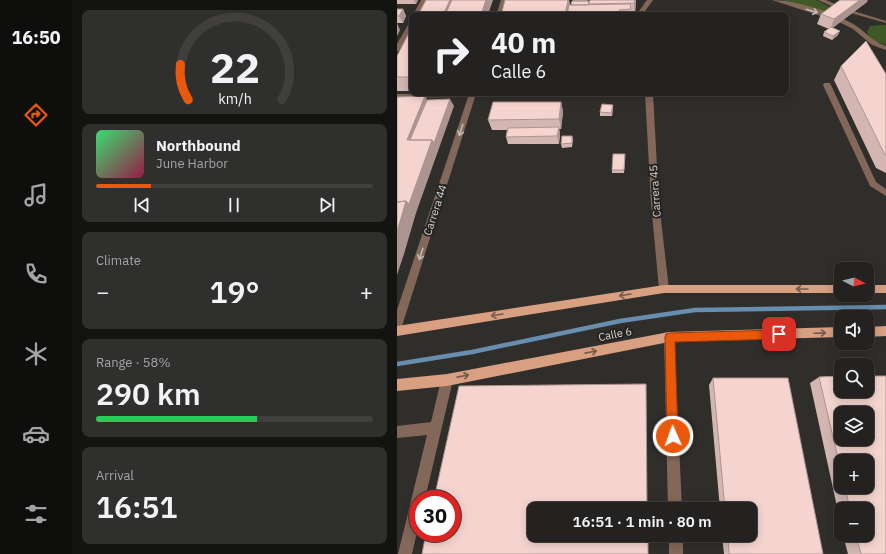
<!DOCTYPE html>
<html lang="en">
<head>
<meta charset="utf-8">
<style>
	:root { --surface:#232220; --page:#2f2f2d; --text:#f1f3f6; --muted:#a3a4a5; --line:#403f3e; --accent:#ea580c }
	body { margin:0; font-family:"IBM Plex Sans",sans-serif; background:var(--page); color:var(--text); height:100vh; display:flex; flex-direction:column; font-size:15px; white-space:nowrap }
	* { box-sizing:border-box; margin:0 }
	p { font-size:13px; color:var(--muted) }
	.icon { flex:none; width:22px; height:22px; fill:none; stroke:currentColor; stroke-width:2; stroke-linecap:round; stroke-linejoin:round }
	.map { position:relative; flex:1; overflow:hidden }
	.sheet { display:flex; flex-direction:column; gap:10px; padding:10px; background:#131312; width:325px }
	.sheet>* { flex:none }
	.guide { position:absolute; left:12px; top:12px; width:380px; height:84px; border-radius:8px; box-shadow:0 2px 10px #0003,0 0 0 1px var(--line); background:#232220; color:var(--text); overflow:hidden }
	.needle { width:26px; rotate:97deg }
	.buttons { position:absolute; left:437px; top:262px; display:grid; gap:8px }
	.buttons a { display:grid; place-items:center; width:40px; height:40px; border-radius:8px; background:var(--surface); box-shadow:0 2px 10px #0003,0 0 0 1px var(--line); font-size:20px }
	.speed { position:absolute; left:12px; top:490px; display:flex; gap:8px; font-size:20px; font-weight:700; text-align:center }
	.speed>* { display:grid; place-content:center; width:52px; height:52px; border-radius:50%; background:var(--surface); box-shadow:0 2px 10px #0003,0 0 0 1px var(--line); line-height:1 }
	.speed .limit { border:6px solid #d22; background:#fff; color:#111 }
	.pin { position:absolute; display:grid; place-items:center; width:34px; height:34px; color:#fff; margin:-17px; border-radius:8px; box-shadow:0 2px 6px #0006 }
	.me { position:absolute; width:44px; margin:-22px; rotate:358deg; stroke-linejoin:round; filter:drop-shadow(0 0 3px #0008) }
	.turn { display:flex; align-items:center; gap:14px; height:84px; padding:0 16px; font-size:18px }
	.turn .icon { width:52px; height:52px; stroke-width:2.5 }
	.turn b { display:block; font-size:28px; line-height:34px }
	.big { font-size:30px; font-weight:600; line-height:1.1 }
	.sheet .widget { flex:1; display:flex; flex-direction:column; justify-content:center; gap:6px; min-width:0; padding:0 14px; border-radius:8px; background:var(--page) }
	.sheet .dial { align-items:center; gap:0 }
	.dial svg { height:104px; overflow:visible; fill:none; stroke:var(--line); stroke-width:7; stroke-linecap:round; text-anchor:middle }
	.dial text { fill:var(--text); stroke:none }
	.song { display:flex; align-items:center; gap:12px }
	.cover { width:48px; height:48px; border-radius:6px; background:linear-gradient(135deg,hsl(140 70% 55%),hsl(340 70% 35%)) }
	.played { height:4px; border-radius:2px; background:linear-gradient(90deg,var(--accent) 20%,var(--line) 20%) }
	.keys { display:flex; justify-content:space-around; direction:ltr }
	.heat { display:flex; justify-content:space-between; align-items:center; font-size:22px; direction:ltr }
	.charge { height:6px; border-radius:3px; background:linear-gradient(90deg,#34c759 58%,var(--line) 0) }
	.trip { position:absolute; left:130px; top:502px; width:230px; height:40px; border-radius:8px; background:var(--surface); box-shadow:0 2px 10px #0003,0 0 0 1px var(--line); font-weight:600; line-height:40px; text-align:center }
	main { display:flex; flex:1; min-height:0 }
	.tab-bar { display:flex; flex-direction:column; width:72px; justify-content:space-around; align-items:center; background:#0e0e0d; color:var(--muted) }
	.tab-bar .icon { width:28px; height:28px }
	.tab-bar .active { color:var(--accent) }
	.tab-bar b { font-size:18px; color:var(--text) }
	.map>svg:first-child { display:block }
	.green { fill:#3e5926 }
	.lines { fill:none; stroke-linecap:round; stroke-linejoin:round }
	.stream { stroke:#688eaf; stroke-width:4.5 }
	.minor { fill:#836758; fill-rule:evenodd }
	.major { fill:#d89f80; fill-rule:evenodd }
	.wall { fill:#d3b6b2; fill-rule:evenodd }
	.shaded-wall { fill:#ac9491 }
	.building { fill:#f5d4cf; stroke:#ac9491; fill-rule:evenodd }
	.oneway { stroke:#c1bab5 }
	.oneway2 { stroke:#765b4c }
	.route { fill:#ea580c; stroke:#983908 }
	.labels { text-anchor:middle; dominant-baseline:central; stroke-width:4; stroke-linejoin:round; paint-order:stroke }
	.street-label { font-size:11px; fill:#d6d5d4; stroke:#252421 }
</style>
</head>
<body>
<main>
<nav class="tab-bar">
<b>16:50</b>
<svg class="icon active" aria-label="directions" viewBox="0 0 24 24"><path d="M12 3l9 9-9 9-9-9zM9 14v-3h6M13 9l2 2-2 2"/></svg>
<svg class="icon" aria-label="music" viewBox="0 0 24 24"><path d="M9 18V5l10-2v13"/><circle cx="6" cy="18" r="3"/><circle cx="16" cy="16" r="3"/></svg>
<svg class="icon" aria-label="phone" viewBox="0 0 24 24"><path d="M5 4h4l2 5-3 2q2 4 5 5l2-3 5 2v4C11 20 4 13 5 4z"/></svg>
<svg class="icon" aria-label="climate" viewBox="0 0 24 24"><path d="M12 3v18M4 7l16 10M4 17L20 7"/></svg>
<svg class="icon" aria-label="car" viewBox="0 0 24 24"><path d="M5 17H2v-5l4-1 3-4h7l3 4 3 1v5h-3M9 17h6M6 11h13"/><circle cx="7" cy="17" r="2"/><circle cx="17" cy="17" r="2"/></svg>
<svg class="icon" aria-label="filters" viewBox="0 0 24 24"><path d="M4 7h16M4 17h16"/><circle cx="9" cy="7" r="2"/><circle cx="15" cy="17" r="2"/></svg>
</nav>
<section class="sheet">
<div class="widget dial"><svg viewBox="0 0 100 80">
<path d="M14 69A42 42 0 1 1 86 69"/>
<path d="M14 69A42 42 0 0 1 8 42" stroke="#ea580c"/>
<text x="50" y="56" font-size="32" font-weight="700">22</text>
<text x="50" y="72" font-size="11">km/h</text>
</svg></div>
<div class="widget">
<div class="song"><i class="cover"></i><div><b>Northbound</b><p>June Harbor</p></div></div>
<div class="played"></div>
<div class="keys"><svg class="icon" aria-label="previous" viewBox="0 0 24 24"><path d="M18 5L8 12l10 7zM5 5v14"/></svg><svg class="icon" aria-label="pause" viewBox="0 0 24 24"><path d="M8 5v14M16 5v14"/></svg><svg class="icon" aria-label="next" viewBox="0 0 24 24"><path d="M6 5l10 7-10 7zM19 5v14"/></svg></div>
</div>
<div class="widget"><p>Climate</p>
<div class="heat"><a>−</a><b class="big">19°</b><a>+</a></div>
</div>
<div class="widget"><p>Range · 58%</p><b class="big">290 km</b><div class="charge"></div></div>
<div class="widget"><p>Arrival</p><b class="big">16:51</b></div>
</section>
<div class="map">
<svg width="489" height="554" viewBox="0 0 489 554">
	<rect width="100%" height="100%" fill="#2f2e2b"/>
	<path class="green" d="M384,0H419L437,9L429,14Z
		M484,25H489V45L474,40L470,32L473,26Z"/>
	<g class="lines">
		<path class="stream" d="M0,364L75,352L223,321L298,310L489,307"/>
		<path class="minor" d="M24,0H30L22,15H16Z
			M104,0H110L105,15H99Z
			M250,0H256L248,11L249,15H243L242,11Z
			M375,0C399,0 438,13 458,25C469,32 476,42 489,46V50L475,45L456,29L442,22Z
			M421,0H429L447,8L489,21V23L443,10Z
			M15,21V29L3,50L0,52V44L12,23Z
			M427,83H433L434,85L479,182L489,189V196L473,186L426,85Z
			M188,93L184,95L78,97L5,326L4,330L0,331V310L71,97L0,98V94Z
			M248,93H256L262,203L272,289L271,292L267,293L263,292L262,289L254,203Z
			M272,332L276,333L277,337L285,509H271L267,337L268,333Z
			M50,374L54,376L56,380L28,499H21V528L15,554H1L30,435L0,438V426L34,422L44,380L46,376Z
			M272,535H286V554H272Z"/>
		<path class="major" d="M267,285H444V293H267L0,336V326Z
			M470,285H489V293H470Z
			M489,326V336L470,337V327Z
			M444,327V337L272,342L50,386L0,391V379L50,374L272,332Z"/>
	</g>
	<path class="wall" d="M0,0H21L19,4H0Z
		M172,0L173,5L190,0V1H192V5L193,0H239L238,14H234V15H104Z
		M470,2L435,28L441,35L435,40L426,36L427,32L432,29L420,24L424,14Z
		M0,9H6L9,16L6,23H0Z
		M15,27V91H0V56Z
		M444,66L489,74V173L479,168L437,80Z
		M164,102L166,112L164,129H162L163,134L162,144H111L109,137L110,130H95L91,120Z
		M216,108L215,116H203V112Z
		M175,136L176,139L175,147L165,148L164,144Z
		M228,157L227,173H215V170Z
		M444,376V391H470V376H489V554H451L446,535H470V509H444V525L413,383L422,377ZM444,413H470V439H444ZM444,461H470V487H444Z
		M316,378L426,554H327L325,535H353V509H323L312,385Z"/>
	<path class="shaded-wall" d="M17,0H21L19,4Z
		M53,0H63L57,15H46Z
		M89,0H96L91,15H84Z
		M157,0H172L173,6L172,15H168Z
		M238,0H239L238,14L237,3Z
		M463,0H471L470,2L433,30L437,19Z
		M6,9L9,16L6,23L2,16Z
		M0,23L3,30L0,36Z
		M443,31L441,35L435,40L436,36Z
		M28,96L34,107L19,143L10,140Z
		M53,99L57,106L19,213L7,254L0,275V232L9,201Z
		M164,102L166,112L164,129L162,119Z
		M216,105V108L215,116L214,113Z
		M162,127L163,134L162,144L160,136Z"/>
	<path class="building" d="M29,0H53L46,15H21Z
		M55,0H89L84,15H48Z
		M108,0H171L168,15H104Z
		M176,0H189L188,1H177Z
		M193,0H238L237,3L192,4Z
		M443,0H463L437,19L424,14Z
		M175,1H192L191,5H174Z
		M233,4L234,9L222,10L225,15H170L172,5Z
		M0,9H6L2,16H0Z
		M15,27V77H0V56Z
		M434,27L443,31L436,36L427,32Z
		M469,41L489,74V155H488L444,66Z
		M28,96L10,140H35L12,204L9,201L0,202V97Z
		M53,99L37,143L35,140H13L30,100Z
		M96,102H164L162,119L91,120Z
		M205,104L216,105L214,113L203,112Z
		M162,127L160,136L109,137L111,128Z
		M165,136H175V143L164,144Z
		M216,154H228L227,170H215Z
		M9,201L0,232V202Z
		M444,376V391H470V376H489V554H464L459,535H470V509H453L448,487H470V461H444V471L422,377ZM444,413H470V439H444Z
		M316,378H391L426,554H332L331,535H353V509H328Z
		M249,384L250,509H137V535H251V554H25L29,533H55V499H37L62,386Z"/>
	<defs><path id="oneway-shaft" d="M-6 0H5M1.5-3L5.5 0L1.5 3" fill="none" stroke-width="1.6" stroke-linecap="round" stroke-linejoin="round"/></defs>
	<g class="oneway">
		<use href="#oneway-shaft" transform="translate(415 11) rotate(17)"/>
		<use href="#oneway-shaft" transform="translate(64 130) rotate(108)"/>
		<use href="#oneway-shaft" transform="translate(24 254) rotate(108)"/>
	</g>
	<g class="oneway2">
		<use href="#oneway-shaft" transform="translate(405 289) rotate(180)"/>
		<use href="#oneway-shaft" transform="translate(228 295) rotate(171)"/>
		<use href="#oneway-shaft" transform="translate(100 315) rotate(171)"/>
		<use href="#oneway-shaft" transform="translate(423 333) rotate(-2)"/>
		<use href="#oneway-shaft" transform="translate(194 352) rotate(-11)"/>
		<use href="#oneway-shaft" transform="translate(66 376) rotate(-11)"/>
	</g>
	<path class="route" d="M382,330L385,331L387,334L385,337L382,339L278,342L281,436L280,439L276,441L272,439L270,436L268,337L269,334L272,333Z"/>
	<g class="labels">
		<g class="street-label">
			<text transform="translate(258 191) rotate(-94)">Carrera 45</text>
			<text transform="translate(38 210) rotate(-72)">Carrera 44</text>
			<text transform="translate(218 334) rotate(-11)">Calle 6</text>
		</g>
	</g>
</svg>
<div class="buttons">
<a><svg class="needle" viewBox="-14 -14 28 28"><path d="M0-13l5 13h-10z" fill="#e53935"/><path d="M0 13l5-13h-10z" fill="#a3a4a5"/></svg></a>
<a><svg class="icon" aria-label="sound" viewBox="0 0 24 24"><path d="M4 9h4l5-4v14l-5-4H4zM17 9q2 3 0 6"/></svg></a>
<a><svg class="icon" aria-label="search" viewBox="0 0 24 24"><circle cx="10" cy="10" r="6"/><path d="M15 15l6 6"/></svg></a>
<a><svg class="icon" aria-label="layers" viewBox="0 0 24 24"><path d="M12 4l9 5-9 5-9-5zM3 14l9 5 9-5"/></svg></a>
<a>+</a>
<a>−</a>
</div>
<div class="speed"><div class="limit">30</div></div>
<div class="pin" style="left:382px;top:334px;background:#d93025"><svg class="icon" aria-label="arrive" viewBox="0 0 24 24"><path d="M6 21V4h12l-3 4 3 4H6"/></svg></div>
<svg class="me" style="left:276px;top:436px" viewBox="-20 -20 40 40"><circle r="17" fill="#ea580c" stroke="#fff" stroke-width="3"/><path d="M0-11L8 9 0 5-8 9z" fill="#fff"/></svg>
<div class="trip">16:51 · 1 min · 80 m</div>
<div class="guide">
<div class="turn"><svg class="icon" aria-label="right" viewBox="0 0 24 24"><path d="M7 20v-9h11M14 6l5 5-5 5"/></svg><div><b>40 m</b>Calle 6</div></div>
</div>
</div>
</main>
</body>
</html>
